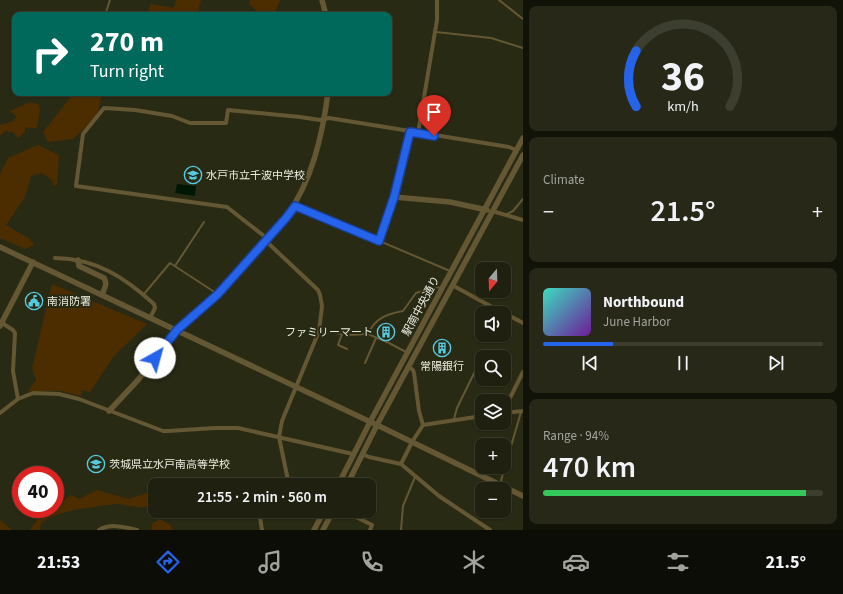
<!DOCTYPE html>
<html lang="en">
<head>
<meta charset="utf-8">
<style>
	:root { --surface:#1f200f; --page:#272818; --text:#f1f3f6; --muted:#a1a39e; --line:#3c3e2f; --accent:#2563eb }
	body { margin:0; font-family:"Source Sans 3","Noto Sans JP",sans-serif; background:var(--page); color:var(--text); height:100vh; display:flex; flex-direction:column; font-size:15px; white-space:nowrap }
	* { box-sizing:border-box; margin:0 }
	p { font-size:13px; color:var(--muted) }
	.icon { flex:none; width:22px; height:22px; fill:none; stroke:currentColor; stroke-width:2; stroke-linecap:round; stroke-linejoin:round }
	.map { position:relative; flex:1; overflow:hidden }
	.side { display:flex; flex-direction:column; gap:6px; padding:6px; background:#111208; width:320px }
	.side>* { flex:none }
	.guide { position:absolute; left:12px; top:12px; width:380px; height:84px; border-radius:8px; box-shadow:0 1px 3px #0004,0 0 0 1px var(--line); background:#00695c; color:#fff; overflow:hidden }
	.needle { width:26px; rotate:199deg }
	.controls { position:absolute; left:475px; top:262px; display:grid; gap:8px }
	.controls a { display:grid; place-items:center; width:36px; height:36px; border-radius:8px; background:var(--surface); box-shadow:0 1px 3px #0004,0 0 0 1px var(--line); font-size:20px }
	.speed { position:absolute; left:12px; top:466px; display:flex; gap:8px; font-size:20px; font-weight:700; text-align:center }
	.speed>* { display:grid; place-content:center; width:52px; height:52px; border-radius:50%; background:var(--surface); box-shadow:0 1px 3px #0004,0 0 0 1px var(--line); line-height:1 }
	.speed .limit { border:6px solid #d22; background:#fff; color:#111 }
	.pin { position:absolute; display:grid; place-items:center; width:34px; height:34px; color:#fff; margin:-41px -17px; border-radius:50% 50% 50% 0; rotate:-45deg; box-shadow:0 0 4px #0007 }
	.pin .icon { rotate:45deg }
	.me { position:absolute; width:44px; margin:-22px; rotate:38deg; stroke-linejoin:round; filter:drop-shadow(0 0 3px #0008) }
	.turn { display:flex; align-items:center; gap:14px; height:84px; padding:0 12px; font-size:18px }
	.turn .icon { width:52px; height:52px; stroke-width:2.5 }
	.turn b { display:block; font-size:28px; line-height:34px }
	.big { font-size:30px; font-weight:600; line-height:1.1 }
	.side .widget { flex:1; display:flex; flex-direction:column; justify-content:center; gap:6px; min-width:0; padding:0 14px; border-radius:8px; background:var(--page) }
	.side .dial { align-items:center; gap:0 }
	.dial svg { height:104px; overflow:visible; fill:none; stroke:var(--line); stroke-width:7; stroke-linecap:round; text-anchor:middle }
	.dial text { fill:var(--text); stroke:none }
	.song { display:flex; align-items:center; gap:12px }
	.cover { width:48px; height:48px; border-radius:6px; background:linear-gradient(135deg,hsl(170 70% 55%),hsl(280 70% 35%)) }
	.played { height:4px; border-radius:2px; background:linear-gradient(90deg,var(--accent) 25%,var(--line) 25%) }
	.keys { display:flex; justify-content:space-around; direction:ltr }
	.heat { display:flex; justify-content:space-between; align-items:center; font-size:22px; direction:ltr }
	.charge { height:6px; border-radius:3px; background:linear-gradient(90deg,#34c759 94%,var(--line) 0) }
	.trip { position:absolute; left:148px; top:478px; width:228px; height:40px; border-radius:8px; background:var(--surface); box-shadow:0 1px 3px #0004,0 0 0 1px var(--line); font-weight:600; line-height:40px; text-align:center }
	.tabs { display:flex; height:64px; justify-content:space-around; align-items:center; background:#0c0d06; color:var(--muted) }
	.tabs .icon { width:28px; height:28px }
	.tabs .current { color:var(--accent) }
	.tabs b { font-size:18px; color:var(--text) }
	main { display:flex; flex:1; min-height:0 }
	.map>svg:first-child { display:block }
	.green { fill:#4c2d00 }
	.water { fill:#001706 }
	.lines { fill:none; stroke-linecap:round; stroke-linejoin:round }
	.service { stroke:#645733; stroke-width:2 }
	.minor { stroke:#645733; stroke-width:4 }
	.tertiary { stroke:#645733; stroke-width:5.5 }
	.route-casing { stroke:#184099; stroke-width:10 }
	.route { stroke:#2563eb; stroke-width:7 }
	.labels { text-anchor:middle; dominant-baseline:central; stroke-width:4; stroke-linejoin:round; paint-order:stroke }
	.poi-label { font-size:11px; fill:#ebecde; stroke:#292a14; text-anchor:start }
	.street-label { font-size:11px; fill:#ebecde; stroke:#292a14 }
</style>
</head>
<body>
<main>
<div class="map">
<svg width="523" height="530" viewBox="0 0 523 530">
	<rect width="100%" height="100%" fill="#292a14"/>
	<path class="green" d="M176,0H201L197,15H146L151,4L174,8Z
		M250,0H280L274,15H258L257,11L249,4Z
		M74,93H102L98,112L88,125L73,139L48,142L43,132Z
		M30,102L38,104L40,110L37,128H31L25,127V132L18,138L14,133L6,131L0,136V125L11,122L17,117L10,111Z
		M38,145L59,155L57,185H54L51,179L42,173L31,176L25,197L6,225L30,239L34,245L25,249L0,238V174L8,158Z
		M52,284L147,324L114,356L90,392L82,390L81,396L60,391H28L36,380L32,368Z
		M182,478L190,480L185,485H168Z
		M97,490L129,499L155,490V504C143,510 131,506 119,504C113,504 106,505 100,506C80,509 59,511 41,523L40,530H30L44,510L47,509H55V505L63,501L71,495L79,499Z
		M159,519L171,525L172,530H152V524Z
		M0,520L12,530H0Z"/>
	<path class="water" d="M177,184L196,186L195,196L175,193Z"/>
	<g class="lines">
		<path class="service" d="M499,0L523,19
			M105,15L110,0
			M436,32L491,38L523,48
			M295,205L450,271
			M507,214L513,211L523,199
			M379,241L394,198
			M175,266L204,222
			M144,294L170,263L216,293
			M319,331L350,335L368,334L389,343L406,352
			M342,334L338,345L347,349
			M368,334C375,318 387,314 403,311L416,293L436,287L441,288
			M365,363L376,338
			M454,419L457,408L480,361
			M500,484L521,412
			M401,530L403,506L415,477"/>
		<path class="minor" d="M418,133L437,20V0
			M394,197L410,132
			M492,211L523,220
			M55,258C97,259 124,277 154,304L155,308L150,318
			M452,285L503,313
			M504,313L523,323
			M2,323L13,330L15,333L13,371L18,399
			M409,367L413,370L414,373L419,411L423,425
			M504,410L523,372
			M0,413L18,399L33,393L59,394L79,399L163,431H168L215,428H238L353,454
			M504,413L523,411
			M362,454L369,457L401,464L412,442L423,425L482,416
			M401,464L439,496L490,530
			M289,485L279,437L282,421L319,331L322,306L320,295L318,290L268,243L264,236L227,207L76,186L83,134L104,108L135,110L172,116L190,123H226L228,110L300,117L320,120L329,118L509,147L516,150
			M259,511L262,530
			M344,511L372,525L370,530
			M99,530C111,523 124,527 137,530"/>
		<path class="tertiary" d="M322,0L326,15
			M394,197L450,202L487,210
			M0,247L377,425L523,496
			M78,260L79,266L104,278C108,284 104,289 102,295
			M0,326L33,262
			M109,411L138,380L177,330L218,294L286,217C312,181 322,137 328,93
			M338,485L370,422L523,138
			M347,485L377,425L523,155
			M314,530L324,511
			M323,530L333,511"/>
	</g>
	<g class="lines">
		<defs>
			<path id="route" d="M155,358L177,330L218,294L286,218L295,206L379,241L394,197L410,132L434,136"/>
		</defs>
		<use href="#route" class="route-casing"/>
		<use href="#route" class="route"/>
	</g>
	<defs>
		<symbol id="school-ring" viewBox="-11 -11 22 22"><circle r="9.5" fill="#292a14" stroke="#55cae0" stroke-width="1.5"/><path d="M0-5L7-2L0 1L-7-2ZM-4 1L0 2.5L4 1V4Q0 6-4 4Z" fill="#55cae0"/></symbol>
		<symbol id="civic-ring" viewBox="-11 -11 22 22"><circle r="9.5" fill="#292a14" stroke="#55cae0" stroke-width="1.5"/><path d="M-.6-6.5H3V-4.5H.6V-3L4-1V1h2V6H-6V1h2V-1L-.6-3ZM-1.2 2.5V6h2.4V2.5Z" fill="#55cae0"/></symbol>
		<symbol id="building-ring" viewBox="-11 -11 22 22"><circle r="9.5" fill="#292a14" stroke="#55cae0" stroke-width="1.5"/><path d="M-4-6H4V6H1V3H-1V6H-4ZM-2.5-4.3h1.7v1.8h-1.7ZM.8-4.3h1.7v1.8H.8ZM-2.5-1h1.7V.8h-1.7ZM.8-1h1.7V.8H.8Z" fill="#55cae0"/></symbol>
	</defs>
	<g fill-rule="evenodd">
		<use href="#school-ring" x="183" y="165" width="20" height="20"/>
		<use href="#civic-ring" x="24" y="291" width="20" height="20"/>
		<use href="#building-ring" x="376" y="322" width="20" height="20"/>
		<use href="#building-ring" x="432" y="338" width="20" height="20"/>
		<use href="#school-ring" x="86" y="454" width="20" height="20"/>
	</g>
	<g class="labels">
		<g class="poi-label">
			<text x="206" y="175">水戸市立千波中学校</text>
			<text x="47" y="301">南消防署</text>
			<text x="373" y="332" text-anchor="end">ファミリーマート</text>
			<text x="442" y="366" text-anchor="middle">常陽銀行</text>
			<text x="109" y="464">茨城県立水戸南高等学校</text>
		</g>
		<g class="street-label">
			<text transform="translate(421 306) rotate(-62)">駅南中央通り</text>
		</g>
	</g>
</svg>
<div class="controls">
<a><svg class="needle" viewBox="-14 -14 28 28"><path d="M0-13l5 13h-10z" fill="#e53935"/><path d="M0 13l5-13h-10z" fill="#a1a39e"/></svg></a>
<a><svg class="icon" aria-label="sound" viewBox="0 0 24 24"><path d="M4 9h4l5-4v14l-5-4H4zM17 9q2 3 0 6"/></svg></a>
<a><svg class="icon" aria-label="search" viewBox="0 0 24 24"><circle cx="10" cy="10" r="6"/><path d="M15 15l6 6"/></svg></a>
<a><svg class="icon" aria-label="layers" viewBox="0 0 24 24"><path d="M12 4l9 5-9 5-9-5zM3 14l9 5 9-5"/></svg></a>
<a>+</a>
<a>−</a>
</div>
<div class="speed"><div class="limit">40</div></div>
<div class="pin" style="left:434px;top:136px;background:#d93025"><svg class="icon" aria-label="arrive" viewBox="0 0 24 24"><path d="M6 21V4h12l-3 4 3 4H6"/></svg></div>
<svg class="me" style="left:155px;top:358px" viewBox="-20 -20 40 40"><circle r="19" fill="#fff"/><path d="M0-13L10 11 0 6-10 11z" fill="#2563eb"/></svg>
<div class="trip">21:55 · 2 min · 560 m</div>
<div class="guide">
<div class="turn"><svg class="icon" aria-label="right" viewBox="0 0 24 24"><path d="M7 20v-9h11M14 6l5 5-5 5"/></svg><div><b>270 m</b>Turn right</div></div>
</div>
</div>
<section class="side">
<div class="widget dial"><svg viewBox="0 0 100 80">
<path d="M14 69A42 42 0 1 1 86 69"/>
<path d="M14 69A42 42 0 0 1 14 26" stroke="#2563eb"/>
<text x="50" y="56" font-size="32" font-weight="700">36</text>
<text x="50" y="72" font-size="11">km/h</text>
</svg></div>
<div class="widget"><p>Climate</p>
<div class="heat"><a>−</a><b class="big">21.5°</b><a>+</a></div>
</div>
<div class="widget">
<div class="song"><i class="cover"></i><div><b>Northbound</b><p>June Harbor</p></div></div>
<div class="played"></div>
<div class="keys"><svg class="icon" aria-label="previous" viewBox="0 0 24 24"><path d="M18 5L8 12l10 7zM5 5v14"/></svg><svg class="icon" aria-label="pause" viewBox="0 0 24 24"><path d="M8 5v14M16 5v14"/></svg><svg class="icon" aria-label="next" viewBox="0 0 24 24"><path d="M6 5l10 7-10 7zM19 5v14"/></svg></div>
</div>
<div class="widget"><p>Range · 94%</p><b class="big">470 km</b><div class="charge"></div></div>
</section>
</main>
<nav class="tabs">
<b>21:53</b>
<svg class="icon current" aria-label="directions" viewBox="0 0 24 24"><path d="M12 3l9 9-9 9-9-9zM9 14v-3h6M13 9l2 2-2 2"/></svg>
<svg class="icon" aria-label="music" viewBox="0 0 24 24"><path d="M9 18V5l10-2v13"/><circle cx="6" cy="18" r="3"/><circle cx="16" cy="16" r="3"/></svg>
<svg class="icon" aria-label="phone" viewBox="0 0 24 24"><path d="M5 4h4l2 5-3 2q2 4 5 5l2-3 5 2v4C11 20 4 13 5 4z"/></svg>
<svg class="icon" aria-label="climate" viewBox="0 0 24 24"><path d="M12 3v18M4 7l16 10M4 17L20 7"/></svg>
<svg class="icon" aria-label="car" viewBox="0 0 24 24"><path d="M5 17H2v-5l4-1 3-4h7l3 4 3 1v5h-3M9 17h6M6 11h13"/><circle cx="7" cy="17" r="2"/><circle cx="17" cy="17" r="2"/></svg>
<svg class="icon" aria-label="filters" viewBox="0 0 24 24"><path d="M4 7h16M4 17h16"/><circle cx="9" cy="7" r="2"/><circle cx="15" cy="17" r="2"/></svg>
<b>21.5°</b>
</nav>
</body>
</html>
